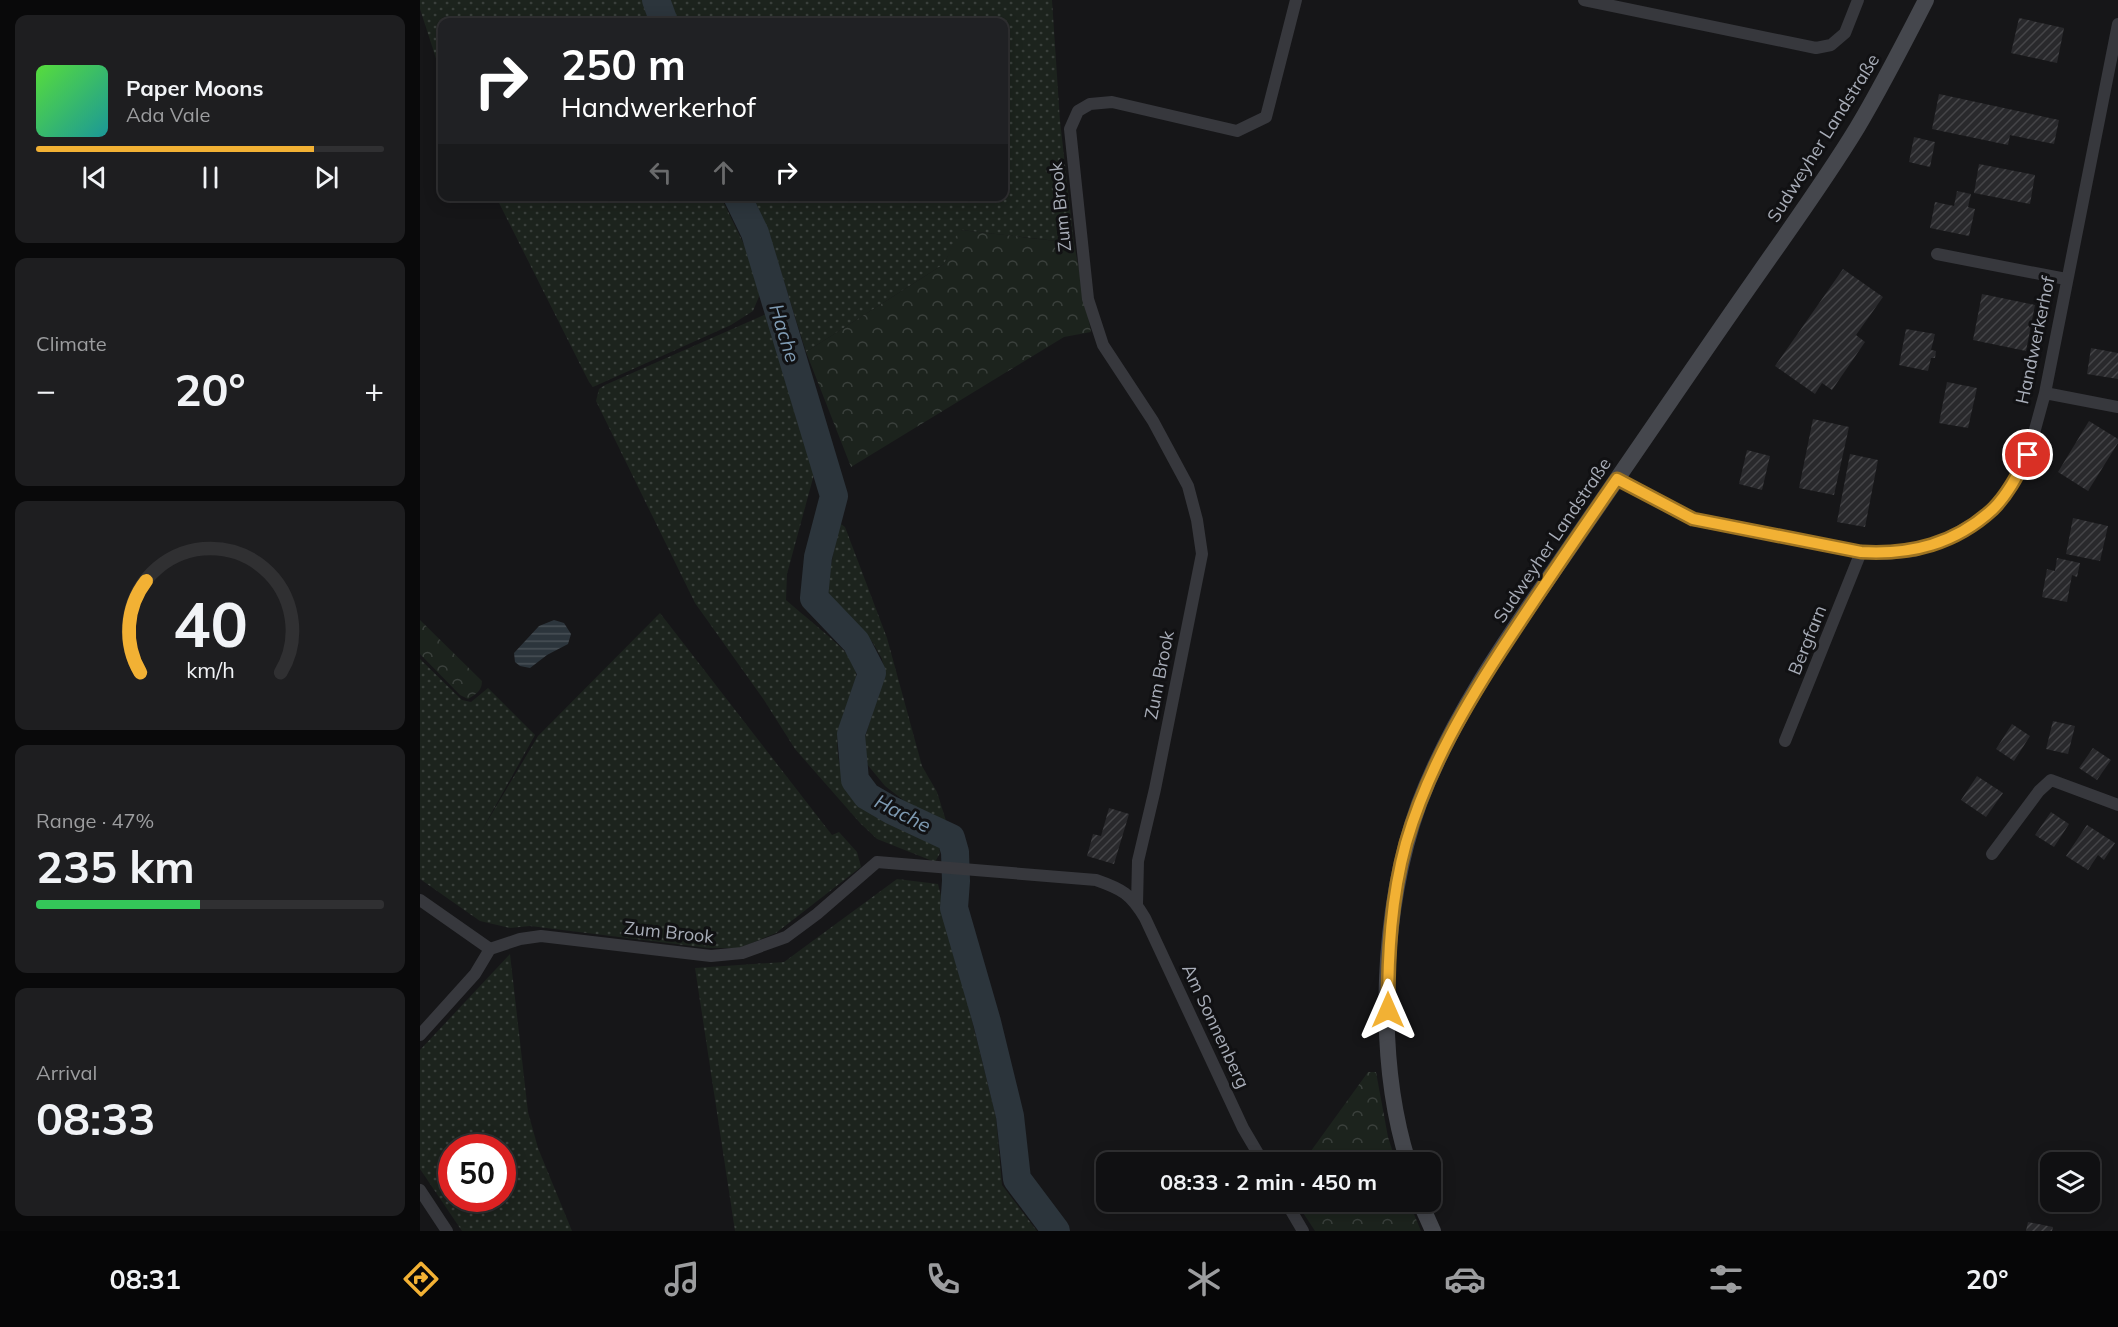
<!DOCTYPE html>
<html lang="en">
<head>
<meta charset="utf-8">
<style>
	:root { --surface:#101012; --page:#1e1e20; --text:#f1f3f6; --muted:#9c9d9f; --line:#303032; --accent:#f2b134 }
	body { margin:0; font-family:Mulish,sans-serif; background:var(--page); color:var(--text); height:100vh; display:flex; flex-direction:column; font-size:22px; white-space:nowrap }
	* { box-sizing:border-box; margin:0 }
	p { font-size:20px; color:var(--muted) }
	.icon { flex:none; width:33px; height:33px; fill:none; stroke:currentColor; stroke-width:2; stroke-linecap:round; stroke-linejoin:round }
	.map { position:relative; flex:1; overflow:hidden }
	.sheet { display:flex; flex-direction:column; gap:15px; padding:15px; background:#09090a; width:420px }
	.sheet>* { flex:none }
	.hud { position:absolute; left:18px; top:18px; width:570px; height:183px; border-radius:12px; box-shadow:0 3px 15px #0003,0 0 0 2px var(--line); background:#202124; color:#fff; overflow:hidden }
	.controls { position:absolute; left:1620px; top:1152px; display:grid; gap:12px }
	.controls a { display:grid; place-items:center; width:60px; height:60px; border-radius:12px; background:var(--surface); box-shadow:0 3px 15px #0003,0 0 0 2px var(--line); font-size:30px }
	.speed { position:absolute; left:18px; top:1134px; display:flex; gap:12px; font-size:30px; font-weight:700; text-align:center }
	.speed>* { display:grid; place-content:center; width:78px; height:78px; border-radius:50%; background:var(--surface); box-shadow:0 3px 15px #0003,0 0 0 2px var(--line); line-height:1 }
	.speed .limit { border:9px solid #d22; background:#fff; color:#111 }
	.pin { position:absolute; display:grid; place-items:center; width:51px; height:51px; color:#fff; margin:-26px; border:3px solid #fff; border-radius:50%; box-shadow:0 2px 6px #0007 }
	.me { position:absolute; width:66px; margin:-33px; rotate:0deg; stroke-linejoin:round; filter:drop-shadow(0 0 4px #0008) }
	.turn { display:flex; align-items:center; gap:21px; height:126px; padding:0 24px; font-size:27px }
	.turn .icon { width:78px; height:78px; stroke-width:2.5 }
	.turn b { display:block; font-size:42px; line-height:51px }
	.lanes { display:flex; align-items:center; height:57px; padding:0 24px; background:#0003; justify-content:center; gap:30px; direction:ltr }
	.lanes .off { opacity:.35 }
	.big { font-size:45px; font-weight:700; line-height:1.1 }
	.sheet .card { flex:1; display:flex; flex-direction:column; justify-content:center; gap:9px; min-width:0; padding:0 21px; border-radius:12px; background:var(--page) }
	.sheet .dial { align-items:center; gap:0 }
	.dial svg { height:156px; overflow:visible; fill:none; stroke:var(--line); stroke-width:7; stroke-linecap:round; text-anchor:middle }
	.dial text { fill:var(--text); stroke:none }
	.song { display:flex; align-items:center; gap:18px }
	.cover { width:72px; height:72px; border-radius:9px; background:linear-gradient(135deg,hsl(110 70% 55%),hsl(180 70% 35%)) }
	.played { height:6px; border-radius:3px; background:linear-gradient(90deg,var(--accent) 80%,var(--line) 80%) }
	.keys { display:flex; justify-content:space-around; direction:ltr }
	.heat { display:flex; justify-content:space-between; align-items:center; font-size:33px; direction:ltr }
	.charge { height:9px; border-radius:4px; background:linear-gradient(90deg,#34c759 47%,var(--line) 0) }
	.trip { position:absolute; left:676px; top:1152px; width:345px; height:60px; border-radius:12px; background:var(--surface); box-shadow:0 3px 15px #0003,0 0 0 2px var(--line); font-weight:700; line-height:60px; text-align:center }
	.tab-bar { display:flex; height:96px; justify-content:space-around; align-items:center; background:#060607; color:var(--muted) }
	.tab-bar .icon { width:42px; height:42px }
	.tab-bar .current { color:var(--accent) }
	.tab-bar b { font-size:27px; color:var(--text) }
	main { display:flex; flex:1; min-height:0 }
	.map>svg:first-child { display:block }
	.grass { fill:url(#grass-dots); fill-rule:evenodd }
	.forest { fill:url(#forest-crowns) }
	.water { fill:url(#water-rules) }
	.lines { fill:none; stroke-linecap:round; stroke-linejoin:round }
	.river { stroke:#2c353c; stroke-width:28 }
	.building { fill:url(#building-hatch) }
	.minor { stroke:#37383d; stroke-width:12 }
	.secondary { stroke:#45474d; stroke-width:16 }
	.route-casing { stroke:#9d7322; stroke-width:15 }
	.route { stroke:#f2b134; stroke-width:10 }
	.labels { text-anchor:middle; dominant-baseline:central; stroke-width:6; stroke-linejoin:round; paint-order:stroke }
	.street-label { font-size:18px; fill:#a8adb8; stroke:#111113 }
	.water-label { font-size:20px; font-style:italic; fill:#7f9bb3; stroke:#111113 }
</style>
</head>
<body>
<main>
<section class="sheet">
<div class="card">
<div class="song"><i class="cover"></i><div><b>Paper Moons</b><p>Ada Vale</p></div></div>
<div class="played"></div>
<div class="keys"><svg class="icon" aria-label="previous" viewBox="0 0 24 24"><path d="M18 5L8 12l10 7zM5 5v14"/></svg><svg class="icon" aria-label="pause" viewBox="0 0 24 24"><path d="M8 5v14M16 5v14"/></svg><svg class="icon" aria-label="next" viewBox="0 0 24 24"><path d="M6 5l10 7-10 7zM19 5v14"/></svg></div>
</div>
<div class="card"><p>Climate</p>
<div class="heat"><a>−</a><b class="big">20°</b><a>+</a></div>
</div>
<div class="card dial"><svg viewBox="0 0 100 80">
<path d="M14 69A42 42 0 1 1 86 69"/>
<path d="M14 69A42 42 0 0 1 17 22" stroke="#f2b134"/>
<text x="50" y="56" font-size="32" font-weight="700">40</text>
<text x="50" y="72" font-size="11">km/h</text>
</svg></div>
<div class="card"><p>Range · 47%</p><b class="big">235 km</b><div class="charge"></div></div>
<div class="card"><p>Arrival</p><b class="big">08:33</b></div>
</section>
<div class="map">
<svg width="1698" height="1231" viewBox="0 0 1698 1231">
	<defs>
		<pattern id="grass-dots" width="8" height="8" patternUnits="userSpaceOnUse" patternTransform="scale(1.5)"><rect width="8" height="8" fill="#1c231d"/><path d="M2 2h.1M6 6h.1" fill="none" stroke="#3a403c" stroke-width="1.8" stroke-linecap="round"/></pattern>
		<pattern id="forest-crowns" width="20" height="18" patternUnits="userSpaceOnUse" patternTransform="scale(1.5)"><rect width="20" height="18" fill="#1c231d"/><path d="M2 6a3 3 0 1 1 6 0M12 15a3 3 0 1 1 6 0" fill="none" stroke="#3a403c"/></pattern>
		<pattern id="water-rules" width="6" height="5" patternUnits="userSpaceOnUse" patternTransform="scale(1.5)"><rect width="6" height="5" fill="#2c353c"/><path d="M0 2.5h6" fill="none" stroke="#485056"/></pattern>
		<pattern id="building-hatch" width="6" height="6" patternUnits="userSpaceOnUse" patternTransform="scale(1.5)"><rect width="6" height="6" fill="#29292c"/><path d="M-1 1l2-2M0 6l6-6M5 7l2-2" fill="none" stroke="#454548"/></pattern>
	</defs>
	<rect width="100%" height="100%" fill="#161618"/>
	<path class="grass" d="M0,0H227L233,22H22V77L0,9Z
		M248,0H632L640,121L654,243L541,230L524,264L386,352L348,230L331,197L584,196V22H256Z
		M76,197H301L332,261L340,294L333,311L311,325L173,387L169,382Z
		M346,314L396,467L367,574L366,600C379,612 427,649 433,662C444,684 422,716 418,737C416,748 419,768 424,778C433,793 451,811 467,818C485,827 503,832 519,846L520,853L515,862L457,839L440,823L375,749L344,700L275,603L176,401L179,389L185,385Z
		M421,524L425,527L467,638L502,766L517,792L528,827L526,830H522L465,786L446,763L442,747L464,676L462,659L453,643L406,592L418,529Z
		M240,613L412,835L419,832L437,852L441,867L356,933L320,948H288L110,926L90,928L60,921L0,879V659L42,700L51,702L68,688L115,735L62,830L118,736Z
		M477,879L518,884L576,1117L582,1185L617,1231H315L275,968L364,962Z
		M90,954L108,1112L118,1148L152,1231H42L0,1169V1050ZM32,1148H82V1198H32Z"/>
	<path class="forest" d="M540,230L654,243L671,332L644,337L431,467L386,352L524,264Z
		M0,620L62,681C62,691 56,694 48,699L40,695L0,654Z
		M948,1072H956L968,1137L976,1162H883Z
		M876,1202H989L1001,1231H895Z"/>
	<path class="water" d="M134,620L144,623L151,634L148,644L127,655L110,668L100,666L95,662L94,653L119,626Z"/>
	<g class="lines">
		<path class="river" d="M236,0L244,22
			M317,196L335,233L414,496L398,557L394,598L436,642L452,673L431,734L435,780L447,796L471,810L531,838L535,852L536,881L534,908L567,1022L590,1116L597,1179L636,1231"/>
	</g>
	<path class="building" d="M1599,18L1644,28L1637,63L1591,53Z
		M1519,94L1639,120L1634,144L1590,135L1588,145L1512,129Z
		M1494,137L1515,142L1510,167L1489,162Z
		M1559,164L1615,175L1610,204L1554,193Z
		M1537,191L1551,194L1548,207L1555,209L1549,236L1510,228L1515,202L1534,206Z
		M1423,269L1463,297L1436,335L1445,342L1412,390L1402,383L1395,394L1355,366Z
		M1562,294L1615,305L1606,351L1553,340Z
		M1486,329L1515,334L1511,350L1516,351L1515,358H1511L1508,371L1479,365Z
		M1671,348L1698,353V379L1667,374Z
		M1527,382L1557,388L1548,428L1519,423Z
		M1393,419L1429,427L1414,495L1379,488Z
		M1669,421L1698,439V443L1668,491L1638,472Z
		M1327,450L1350,456L1342,490L1319,484Z
		M1430,454L1458,460L1445,527L1417,522Z
		M1653,518L1688,526L1680,561L1646,554Z
		M1637,558L1660,563L1657,577L1652,575L1647,602L1622,597L1627,569L1635,571Z
		M1633,721L1655,726L1648,754L1626,749Z
		M1592,724L1610,736L1594,761L1576,749Z
		M1673,748L1691,760L1677,780L1659,768Z
		M1557,776L1583,793L1566,817L1541,800Z
		M689,808L709,814L694,864L667,856L673,834L681,836Z
		M1631,812L1649,824L1634,847L1615,835Z
		M1667,825L1695,843L1684,860L1678,855L1668,870L1646,856Z
		M1608,1222L1633,1227L1632,1231H1606Z"/>
	<g class="lines">
		<path class="minor" d="M1164,0L1396,48L1411,45L1425,33L1438,0
			M1517,254L1646,279
			M1625,393L1698,407
			M1198,479L1273,520L1441,552L1466,554L1494,551L1522,541L1551,525L1573,509L1592,486L1608,455L1625,393L1698,24
			M1365,741L1441,552
			M1572,854L1619,791L1631,780L1698,805
			M0,900L70,949
			M717,904L718,861L735,789L782,554L777,520L768,486L733,421L683,345L668,299L650,129L658,111L670,104L692,102L817,131L846,117L876,0
			M70,949L100,939L121,936L291,956L322,953L366,937L397,914L457,862L676,880C702,889 711,894 725,918L823,1128L843,1162
			M0,1035L55,974L70,949
			M0,1190L27,1231
			M866,1202L883,1231"/>
		<path class="secondary" d="M988,1162C955,1056 961,909 999,804C1038,701 1107,611 1168,521C1225,439 1280,357 1337,276C1371,227 1406,179 1437,128C1462,86 1484,43 1506,0
			M1000,1202L1013,1231"/>
	</g>
	<g class="lines">
		<defs>
			<path id="route" d="M968,1010C968,954 971,898 986,843C1008,768 1047,702 1090,637C1125,584 1161,531 1197,479L1273,519L1441,552C1491,555 1535,544 1573,509C1588,494 1598,474 1608,455"/>
		</defs>
		<use href="#route" class="route-casing"/>
		<use href="#route" class="route"/>
	</g>
	<g class="labels">
		<g class="street-label">
			<text transform="translate(1403 138) rotate(-58)">Sudweyher Landstraße</text>
			<text transform="translate(640 207) rotate(-96)">Zum Brook</text>
			<text transform="translate(1615 340) rotate(-78)">Handwerkerhof</text>
			<text transform="translate(1132 540) rotate(-56)">Sudweyher Landstraße</text>
			<text transform="translate(1387 640) rotate(-68)">Bergfarn</text>
			<text transform="translate(739 675) rotate(-79)">Zum Brook</text>
			<text transform="translate(249 932) rotate(6)">Zum Brook</text>
			<text transform="translate(796 1026) rotate(65)">Am Sonnenberg</text>
		</g>
		<g class="water-label">
			<text transform="translate(365 333) rotate(73)">Hache</text>
			<text transform="translate(483 813) rotate(27)">Hache</text>
		</g>
	</g>
</svg>
<div class="controls">
<a><svg class="icon" aria-label="layers" viewBox="0 0 24 24"><path d="M12 4l9 5-9 5-9-5zM3 14l9 5 9-5"/></svg></a>
</div>
<div class="speed"><div class="limit">50</div></div>
<div class="pin" style="left:1608px;top:455px;background:#d93025"><svg class="icon" aria-label="arrive" viewBox="0 0 24 24"><path d="M6 21V4h12l-3 4 3 4H6"/></svg></div>
<svg class="me" style="left:968px;top:1010px" viewBox="-20 -20 40 40"><path d="M0-17L14 15 0 8-14 15z" fill="#f2b134" stroke="#fff" stroke-width="4"/></svg>
<div class="trip">08:33 · 2 min · 450 m</div>
<div class="hud">
<div class="turn"><svg class="icon" aria-label="right" viewBox="0 0 24 24"><path d="M7 20v-9h11M14 6l5 5-5 5"/></svg><div><b>250 m</b>Handwerkerhof</div></div>
<div class="lanes"><svg class="icon off" aria-label="left" viewBox="0 0 24 24"><path d="M17 20v-9H6M10 6l-5 5 5 5"/></svg><svg class="icon off" aria-label="ahead" viewBox="0 0 24 24"><path d="M12 20V5M6 11l6-6 6 6"/></svg><svg class="icon" aria-label="right" viewBox="0 0 24 24"><path d="M7 20v-9h11M14 6l5 5-5 5"/></svg></div>
</div>
</div>
</main>
<nav class="tab-bar">
<b>08:31</b>
<svg class="icon current" aria-label="directions" viewBox="0 0 24 24"><path d="M12 3l9 9-9 9-9-9zM9 14v-3h6M13 9l2 2-2 2"/></svg>
<svg class="icon" aria-label="music" viewBox="0 0 24 24"><path d="M9 18V5l10-2v13"/><circle cx="6" cy="18" r="3"/><circle cx="16" cy="16" r="3"/></svg>
<svg class="icon" aria-label="phone" viewBox="0 0 24 24"><path d="M5 4h4l2 5-3 2q2 4 5 5l2-3 5 2v4C11 20 4 13 5 4z"/></svg>
<svg class="icon" aria-label="climate" viewBox="0 0 24 24"><path d="M12 3v18M4 7l16 10M4 17L20 7"/></svg>
<svg class="icon" aria-label="car" viewBox="0 0 24 24"><path d="M5 17H2v-5l4-1 3-4h7l3 4 3 1v5h-3M9 17h6M6 11h13"/><circle cx="7" cy="17" r="2"/><circle cx="17" cy="17" r="2"/></svg>
<svg class="icon" aria-label="filters" viewBox="0 0 24 24"><path d="M4 7h16M4 17h16"/><circle cx="9" cy="7" r="2"/><circle cx="15" cy="17" r="2"/></svg>
<b>20°</b>
</nav>
</body>
</html>
